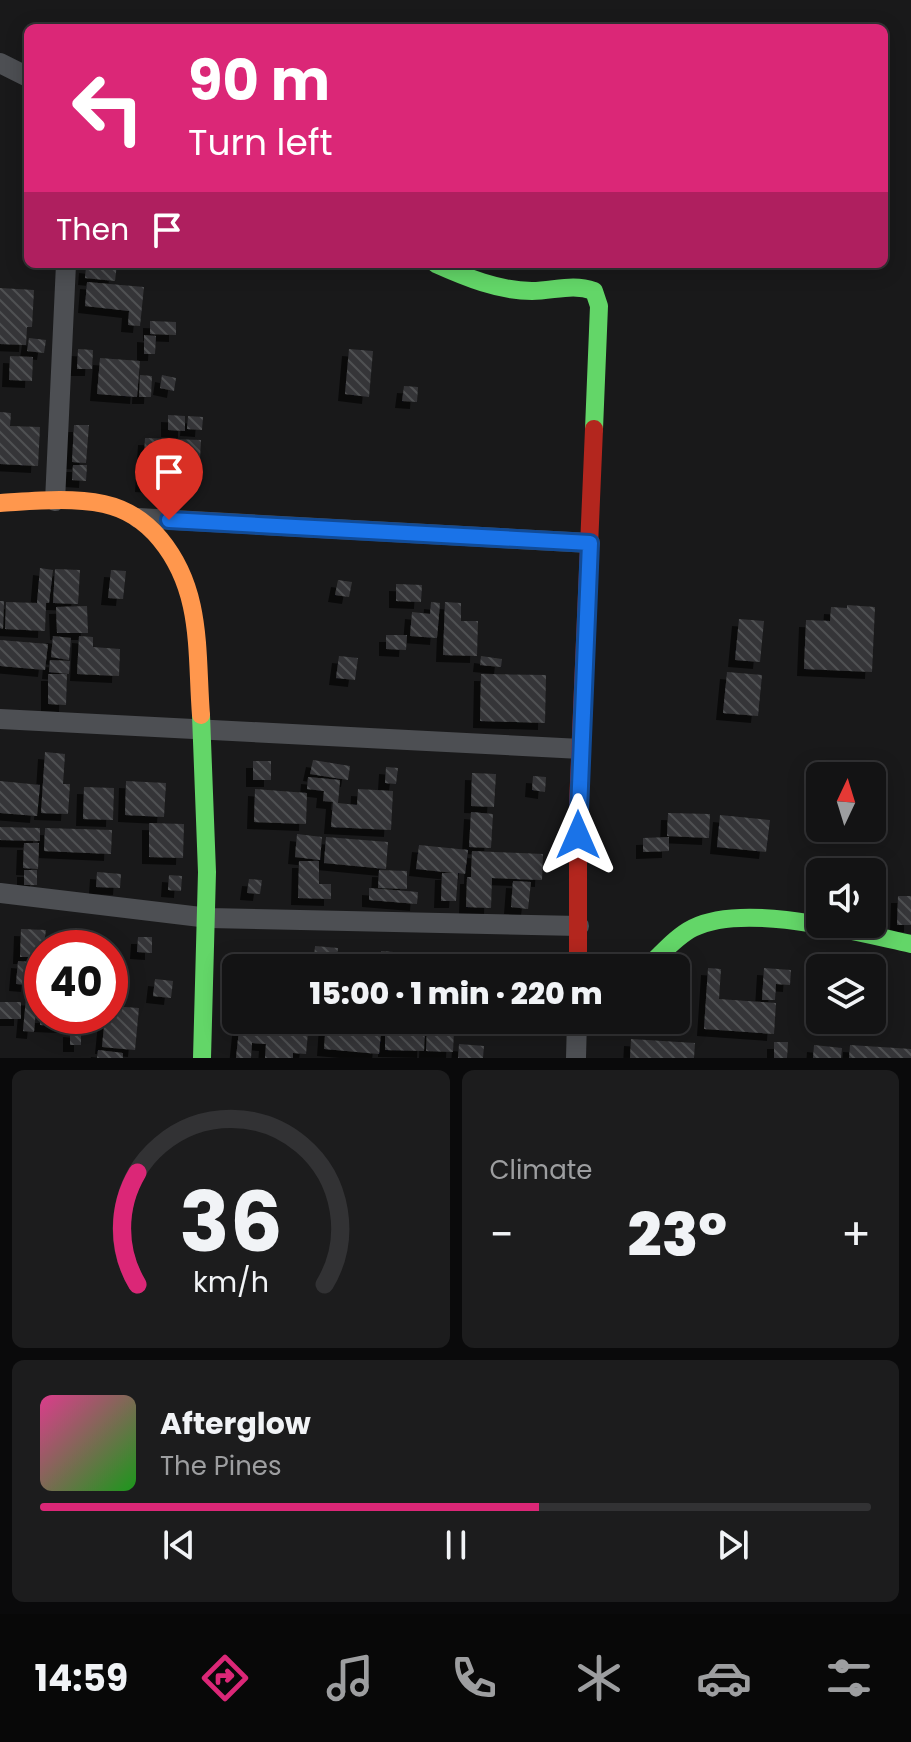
<!DOCTYPE html>
<html lang="en">
<head>
<meta charset="utf-8">
<style>
	:root { --surface:#131314; --page:#1c1c1d; --text:#f1f3f6; --muted:#9d9ea0; --line:#323234; --accent:#db2777 }
	body { margin:0; font-family:Poppins,sans-serif; background:var(--page); color:var(--text); height:100vh; display:flex; flex-direction:column; font-size:30px; white-space:nowrap }
	* { box-sizing:border-box; margin:0 }
	p { font-size:26px; color:var(--muted) }
	.icon { flex:none; width:44px; height:44px; fill:none; stroke:currentColor; stroke-width:2; stroke-linecap:round; stroke-linejoin:round }
	.map { position:relative; height:1058px; overflow:hidden }
	.side { display:flex; flex-direction:column; gap:12px; padding:12px; background:#0a0a0b; flex:1 }
	.side>* { flex:none }
	.hud { position:absolute; left:24px; top:24px; width:864px; height:244px; border-radius:12px; box-shadow:0 4px 20px #0003,0 0 0 2px var(--line); background:#db2777; color:#fff; overflow:hidden }
	.needle { width:52px; rotate:4deg }
	.controls { position:absolute; left:806px; top:762px; display:grid; gap:16px }
	.controls a { display:grid; place-items:center; width:80px; height:80px; border-radius:12px; background:var(--surface); box-shadow:0 4px 20px #0003,0 0 0 2px var(--line); font-size:40px }
	.speed { position:absolute; left:24px; top:930px; display:flex; gap:16px; font-size:40px; font-weight:700; text-align:center }
	.speed>* { display:grid; place-content:center; width:104px; height:104px; border-radius:50%; background:var(--surface); box-shadow:0 4px 20px #0003,0 0 0 2px var(--line); line-height:1 }
	.speed .limit { border:12px solid #d22; background:#fff; color:#111 }
	.pin { position:absolute; display:grid; place-items:center; width:68px; height:68px; color:#fff; margin:-82px -34px; border-radius:50% 50% 50% 0; rotate:-45deg; box-shadow:0 0 8px #0007 }
	.pin .icon { rotate:45deg }
	.me { position:absolute; width:88px; margin:-44px; rotate:0deg; stroke-linejoin:round; filter:drop-shadow(0 0 6px #0008) }
	.turn { display:flex; align-items:center; gap:28px; height:168px; padding:0 32px; font-size:36px }
	.turn .icon { width:104px; height:104px; stroke-width:2.5 }
	.turn b { display:block; font-size:56px; line-height:68px }
	.then { display:flex; align-items:center; height:76px; padding:0 32px; background:#0003; gap:16px; font-size:30px }
	.big { font-size:60px; font-weight:800; line-height:1.1 }
	.side .tile { flex:1; display:flex; flex-direction:column; justify-content:center; gap:12px; min-width:0; padding:0 28px; border-radius:12px; background:var(--page) }
	.side .dial { align-items:center; gap:0 }
	.dial svg { height:208px; overflow:visible; fill:none; stroke:var(--line); stroke-width:7; stroke-linecap:round; text-anchor:middle }
	.dial text { fill:var(--text); stroke:none }
	.song { display:flex; align-items:center; gap:24px }
	.cover { width:96px; height:96px; border-radius:12px; background:linear-gradient(135deg,hsl(330 70% 55%),hsl(120 70% 35%)) }
	.played { height:8px; border-radius:4px; background:linear-gradient(90deg,var(--accent) 60%,var(--line) 60%) }
	.keys { display:flex; justify-content:space-around; direction:ltr }
	.heat { display:flex; justify-content:space-between; align-items:center; font-size:44px; direction:ltr }
	.side .tiles { flex:1; display:grid; gap:12px; grid-template-columns:1fr 1fr }
	.tile:last-child { grid-column:span 2 }
	.trip { position:absolute; left:222px; top:954px; width:468px; height:80px; border-radius:12px; background:var(--surface); box-shadow:0 4px 20px #0003,0 0 0 2px var(--line); font-weight:800; line-height:80px; text-align:center }
	.menu { display:flex; height:128px; justify-content:space-around; align-items:center; background:#080808; color:var(--muted) }
	.menu .icon { width:56px; height:56px }
	.menu .current { color:var(--accent) }
	.menu b { font-size:36px; color:var(--text) }
	.map>svg:first-child { display:block }
	.building { fill:url(#building-back-hatch); filter:url(#shadow) }
	.lines { fill:none; stroke-linecap:round; stroke-linejoin:round }
	.street { stroke:#4d4f53; stroke-width:20 }
	.fast { stroke:#63d668; stroke-width:18 }
	.slow { stroke:#ff974d; stroke-width:18 }
	.jam { stroke:#b3261e; stroke-width:18 }
	.route-casing { stroke:#114b97; stroke-width:20 }
	.route { stroke:#1a73e8; stroke-width:14 }
</style>
</head>
<body>
<div class="map">
<svg width="911" height="1058" viewBox="0 0 911 1058">
	<defs>
		<pattern id="building-back-hatch" width="6" height="6" patternUnits="userSpaceOnUse" patternTransform="scale(2)"><rect width="6" height="6" fill="#363638"/><path d="M-1 5l2 2M0 0l6 6M5-1l2 2" fill="none" stroke="#505153"/></pattern>
		<filter id="shadow"><feDropShadow dx="-7" dy="7" stdDeviation="0" flood-color="#0009"/></filter>
	</defs>
	<rect width="100%" height="100%" fill="#19191a"/>
	<path class="building" d="M104,264H117L115,281L85,278L86,266L103,268Z
		M87,282L144,287L140,326L128,325L129,311L85,306Z
		M0,288L34,290L32,327H27L26,345L0,344Z
		M150,321L176,322V335L150,334Z
		M144,335L156,336L155,354H144Z
		M29,338L46,340L44,353L27,351Z
		M78,349L93,350L92,369H77Z
		M349,349L373,351L369,397L345,394Z
		M10,356L33,357L32,381L9,380Z
		M100,358L140,361L137,397L97,394Z
		M140,375L152,376L151,397H139Z
		M162,375L176,378L174,391L160,388Z
		M404,386L418,387L417,402L402,401Z
		M0,412L11,413L10,426L40,427L38,466L0,464Z
		M168,415L185,416V431L168,430Z
		M188,416L203,417L202,430L187,429Z
		M74,425H89L86,463L72,462Z
		M145,438L201,440L199,479L172,477L171,487L142,485Z
		M73,465H87L86,481L72,480Z
		M40,568L53,570L49,603H46L45,631L5,629L6,602L37,603Z
		M55,569L80,570L78,604L53,603Z
		M111,570L126,571L123,599L108,598Z
		M338,580L352,582L349,597L335,595Z
		M396,584L422,585L421,602L396,601Z
		M0,601H4L3,629L0,628Z
		M431,602L440,603L437,638L410,636L412,612L430,614Z
		M445,602L461,603V621H478L477,656L443,655Z
		M847,605L875,607L872,672L804,669L806,620L830,621L831,607L847,608Z
		M87,606L88,633H57L56,607Z
		M739,619L764,621L760,662L735,660Z
		M386,635H407L406,650L386,649Z
		M53,636L71,638L69,660L51,657Z
		M79,636L93,637V647L120,649L119,676L77,674Z
		M0,640L48,644L45,670L0,666Z
		M339,656L358,658L355,680L336,678Z
		M481,656L502,659L501,667L480,665Z
		M50,660L70,661L69,674L49,672Z
		M727,672L762,675L758,716L723,713Z
		M48,674H67L66,705L48,704Z
		M481,674L546,675L545,723L480,721Z
		M45,752L65,754L63,784H70L68,814L41,813Z
		M313,760L350,766L348,780L310,774Z
		M253,761H271V780H253Z
		M386,767L398,768L396,784L385,783Z
		M472,773L496,774L494,807L471,806Z
		M533,776L546,777L545,792L532,790Z
		M308,777L340,780L338,803L357,805L358,789L393,791L391,830L331,827L333,802L323,801L324,791L307,789Z
		M0,781L40,785L37,816L0,813Z
		M126,781L166,783L164,817L125,815Z
		M84,787L114,788L113,820L83,819Z
		M255,789L307,793L306,824L254,822Z
		M471,812L493,814L491,848L469,847Z
		M668,813L710,814L709,838L667,836Z
		M720,815L770,820L766,852L717,847Z
		M149,823L184,824L183,858L149,857Z
		M0,827L40,828V841L0,840Z
		M45,828L112,830L111,854L44,851Z
		M297,834L322,837L320,860L295,857Z
		M326,837L388,842L386,869L324,863Z
		M669,837V851L643,852V838Z
		M24,843H39L38,869L23,868Z
		M419,845L468,850L465,874L458,873L456,901H441L442,873H454L416,869Z
		M472,851L543,854L542,880L492,878L491,908L466,907L467,877H471Z
		M860,860L882,861L881,888L872,887V872H860Z
		M299,861H319V884H331V899L298,898Z
		M24,870H37V885H24Z
		M379,870L407,871V889L378,888Z
		M97,872L121,874L120,888L96,887Z
		M169,875L182,876L181,891L168,890Z
		M249,879L262,880L260,894L247,893Z
		M513,881L531,882L528,909L511,907Z
		M369,888L418,892L417,904L369,900Z
		M898,896H911V925H897Z
		M21,929L46,930L42,957H20Z
		M138,937H152V953L137,952Z
		M315,946L338,948L336,968H313Z
		M381,951L407,953L405,968H379Z
		M462,957L483,958L482,968H462Z
		M18,961L30,962L28,985L16,984Z
		M39,963H42V992L38,991Z
		M708,968L721,969L719,999L776,1003L774,1034L704,1029Z
		M764,968L791,970L790,985L776,984L775,1000H762Z
		M155,979L173,981L171,998L153,996Z
		M26,998L37,999L34,1032L23,1031Z
		M0,1002H21V1019H0Z
		M110,1006L139,1008L135,1050L102,1047L105,1016H110Z
		M40,1016H88V1027L40,1025Z
		M240,1020L309,1022L306,1054L293,1053V1058H265L266,1044L252,1043L251,1058H236Z
		M326,1020L382,1021L379,1054L324,1049Z
		M469,1020H529V1025L469,1022Z
		M385,1025L425,1026L424,1051L385,1050Z
		M427,1028L454,1030L453,1052L426,1051Z
		M70,1030L81,1031V1045H70Z
		M631,1039L695,1043L694,1058H630Z
		M774,1042H788L787,1058H774Z
		M459,1044L484,1046L483,1058H458Z
		M814,1045L842,1048L841,1058H813Z
		M850,1045L911,1049V1058H849Z
		M98,1050L123,1053V1058H97Z"/>
	<g class="lines">
		<path class="street" d="M0,63L28,77
			M55,501L66,264
			M138,518L590,543
			M0,719L581,749
			M0,893L209,918L579,926
			M576,1058L577,1020"/>
		<path class="fast" d="M436,264C465,277 499,291 532,291C554,291 572,283 594,291L599,306L594,429
			M201,715L207,872L202,1058
			M646,968C661,955 675,937 693,928C745,902 855,932 911,944"/>
		<path class="slow" d="M0,503C34,501 70,497 104,504C127,509 145,521 160,539C203,591 196,651 201,715"/>
		<path class="jam" d="M578,968V805L594,429"/>
	</g>
	<g class="lines">
		<defs>
			<path id="route" d="M169,520L590,543L578,835"/>
		</defs>
		<use href="#route" class="route-casing"/>
		<use href="#route" class="route"/>
	</g>
</svg>
<div class="controls">
<a><svg class="needle" viewBox="-14 -14 28 28"><path d="M0-13l5 13h-10z" fill="#e53935"/><path d="M0 13l5-13h-10z" fill="#9d9ea0"/></svg></a>
<a><svg class="icon" aria-label="sound" viewBox="0 0 24 24"><path d="M4 9h4l5-4v14l-5-4H4zM17 9q2 3 0 6"/></svg></a>
<a><svg class="icon" aria-label="layers" viewBox="0 0 24 24"><path d="M12 4l9 5-9 5-9-5zM3 14l9 5 9-5"/></svg></a>
</div>
<div class="speed"><div class="limit">40</div></div>
<div class="pin" style="left:169px;top:520px;background:#d93025"><svg class="icon" aria-label="arrive" viewBox="0 0 24 24"><path d="M6 21V4h12l-3 4 3 4H6"/></svg></div>
<svg class="me" style="left:578px;top:835px" viewBox="-20 -20 40 40"><path d="M0-17L14 15 0 8-14 15z" fill="#1a73e8" stroke="#fff" stroke-width="4"/></svg>
<div class="trip">15:00 · 1 min · 220 m</div>
<div class="hud">
<div class="turn"><svg class="icon" aria-label="left" viewBox="0 0 24 24"><path d="M17 20v-9H6M10 6l-5 5 5 5"/></svg><div><b>90 m</b>Turn left</div></div>
<div class="then">Then<svg class="icon" aria-label="arrive" viewBox="0 0 24 24"><path d="M6 21V4h12l-3 4 3 4H6"/></svg></div>
</div>
</div>
<section class="side">
<div class="tiles">
<div class="tile dial"><svg viewBox="0 0 100 80">
<path d="M14 69A42 42 0 1 1 86 69"/>
<path d="M14 69A42 42 0 0 1 14 26" stroke="#db2777"/>
<text x="50" y="56" font-size="32" font-weight="700">36</text>
<text x="50" y="72" font-size="11">km/h</text>
</svg></div>
<div class="tile"><p>Climate</p>
<div class="heat"><a>−</a><b class="big">23°</b><a>+</a></div>
</div>
<div class="tile">
<div class="song"><i class="cover"></i><div><b>Afterglow</b><p>The Pines</p></div></div>
<div class="played"></div>
<div class="keys"><svg class="icon" aria-label="previous" viewBox="0 0 24 24"><path d="M18 5L8 12l10 7zM5 5v14"/></svg><svg class="icon" aria-label="pause" viewBox="0 0 24 24"><path d="M8 5v14M16 5v14"/></svg><svg class="icon" aria-label="next" viewBox="0 0 24 24"><path d="M6 5l10 7-10 7zM19 5v14"/></svg></div>
</div>
</div>
</section>
<nav class="menu">
<b>14:59</b>
<svg class="icon current" aria-label="directions" viewBox="0 0 24 24"><path d="M12 3l9 9-9 9-9-9zM9 14v-3h6M13 9l2 2-2 2"/></svg>
<svg class="icon" aria-label="music" viewBox="0 0 24 24"><path d="M9 18V5l10-2v13"/><circle cx="6" cy="18" r="3"/><circle cx="16" cy="16" r="3"/></svg>
<svg class="icon" aria-label="phone" viewBox="0 0 24 24"><path d="M5 4h4l2 5-3 2q2 4 5 5l2-3 5 2v4C11 20 4 13 5 4z"/></svg>
<svg class="icon" aria-label="climate" viewBox="0 0 24 24"><path d="M12 3v18M4 7l16 10M4 17L20 7"/></svg>
<svg class="icon" aria-label="car" viewBox="0 0 24 24"><path d="M5 17H2v-5l4-1 3-4h7l3 4 3 1v5h-3M9 17h6M6 11h13"/><circle cx="7" cy="17" r="2"/><circle cx="17" cy="17" r="2"/></svg>
<svg class="icon" aria-label="filters" viewBox="0 0 24 24"><path d="M4 7h16M4 17h16"/><circle cx="9" cy="7" r="2"/><circle cx="15" cy="17" r="2"/></svg>
</nav>
</body>
</html>
